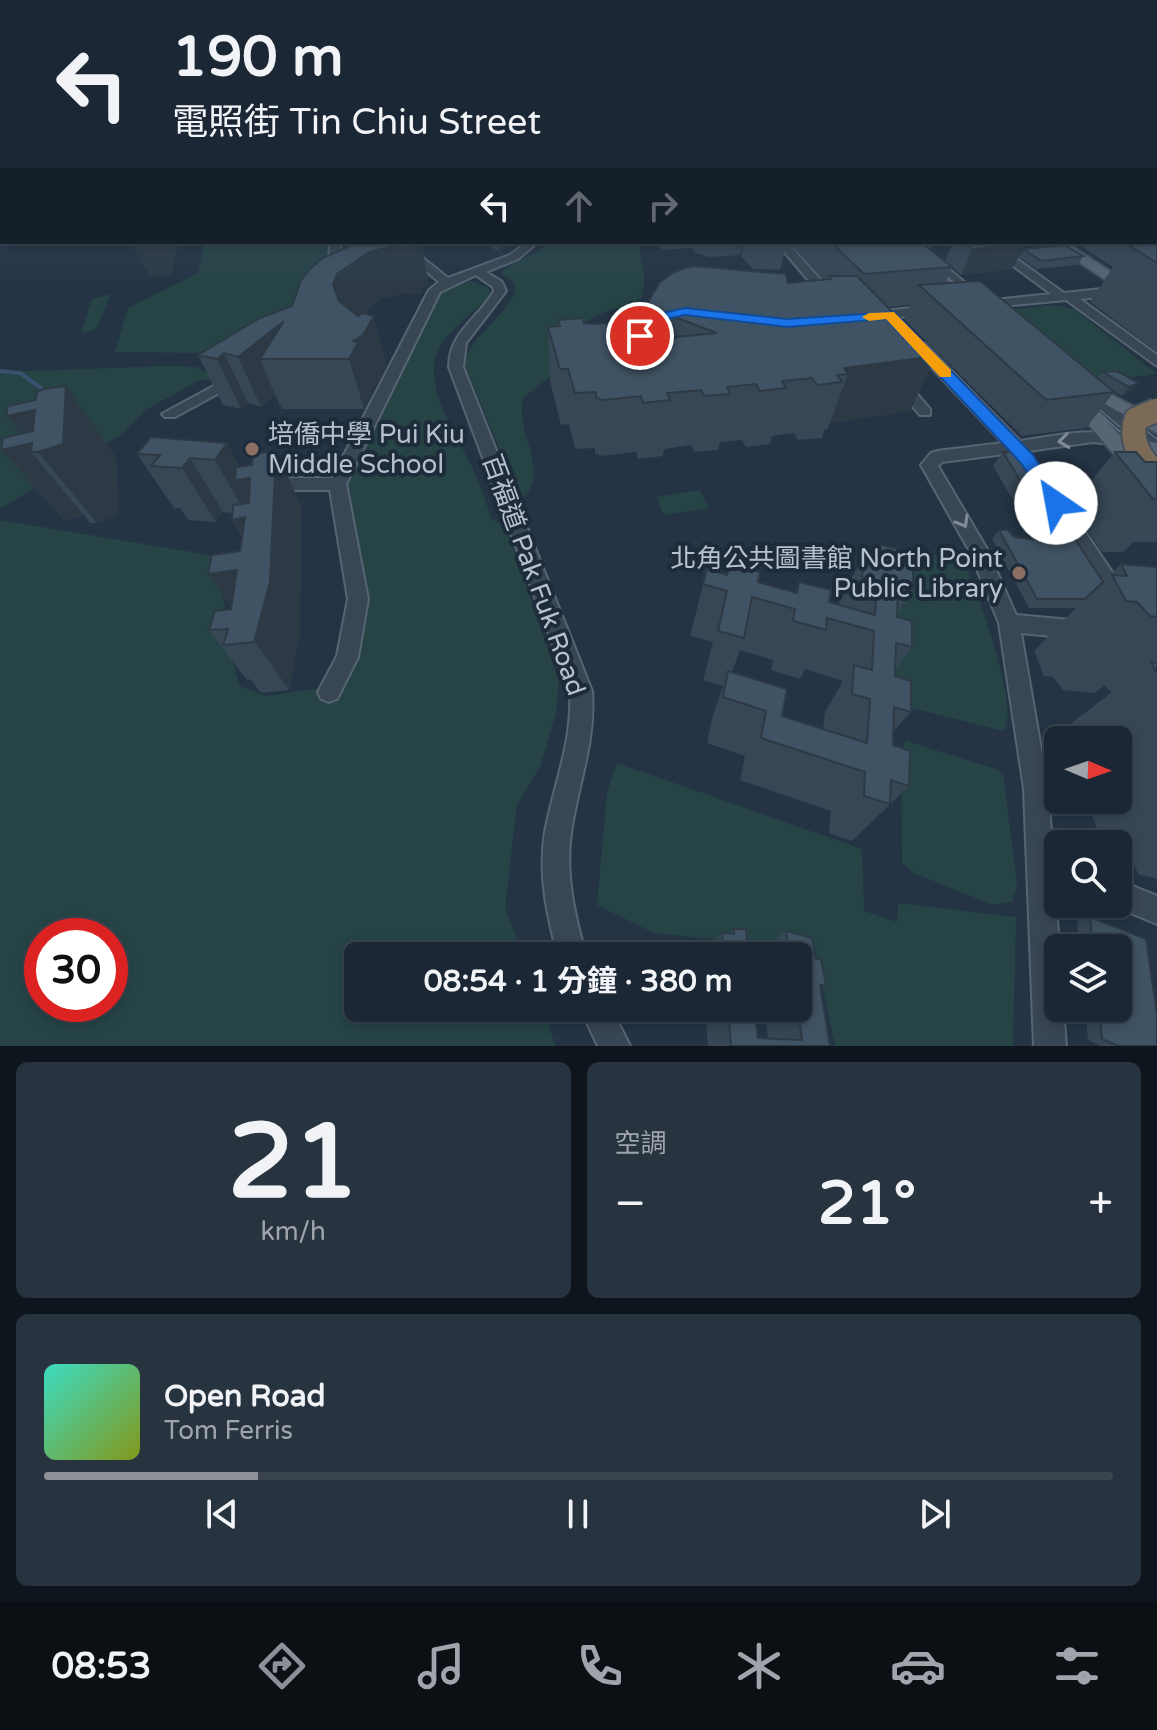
<!DOCTYPE html>
<html lang="zh-TW">
<head>
<meta charset="utf-8">
<style>
	:root { --surface:#1b2734; --page:#283340; --text:#f1f3f6; --muted:#a0a5ac; --line:#39444f; --accent:#8c9099 }
	body { margin:0; font-family:"Varela Round","Noto Sans TC",sans-serif; background:var(--page); color:var(--text); height:100vh; display:flex; flex-direction:column; font-size:30px; white-space:nowrap }
	* { box-sizing:border-box; margin:0 }
	p { font-size:26px; color:var(--muted) }
	.icon { flex:none; width:44px; height:44px; fill:none; stroke:currentColor; stroke-width:2; stroke-linecap:round; stroke-linejoin:round }
	.map { position:relative; height:1046px; overflow:hidden }
	.panel { display:flex; flex-direction:column; gap:16px; padding:16px; background:#0f151d; flex:1 }
	.panel>* { flex:none }
	.banner { position:absolute; left:0px; top:0px; width:1158px; height:244px; box-shadow:0 4px 12px #0003,0 0 0 2px var(--line); background:#1b2734; color:var(--text); overflow:hidden }
	.needle { width:52px; rotate:92deg }
	.tools { position:absolute; left:1044px; top:726px; display:grid; gap:16px }
	.tools a { display:grid; place-items:center; width:88px; height:88px; border-radius:12px; background:var(--surface); box-shadow:0 4px 12px #0003,0 0 0 2px var(--line); font-size:40px }
	.speed { position:absolute; left:24px; top:918px; display:flex; gap:16px; font-size:40px; font-weight:700; text-align:center }
	.speed>* { display:grid; place-content:center; width:104px; height:104px; border-radius:50%; background:var(--surface); box-shadow:0 4px 12px #0003,0 0 0 2px var(--line); line-height:1 }
	.speed .limit { border:12px solid #d22; background:#fff; color:#111 }
	.pin { position:absolute; display:grid; place-items:center; width:68px; height:68px; color:#fff; margin:-34px; border:4px solid #fff; border-radius:50%; box-shadow:0 2px 8px #0007 }
	.me { position:absolute; width:88px; margin:-44px; rotate:327deg; stroke-linejoin:round; filter:drop-shadow(0 0 6px #0008) }
	.turn { display:flex; align-items:center; gap:28px; height:168px; padding:0 40px; font-size:36px }
	.turn .icon { width:104px; height:104px; stroke-width:2.5 }
	.turn b { display:block; font-size:56px; line-height:68px }
	.lanes { display:flex; align-items:center; height:76px; padding:0 40px; background:#0003; justify-content:center; gap:40px; direction:ltr }
	.lanes .off { opacity:.35 }
	.big { font-size:60px; font-weight:700; line-height:1.1 }
	.panel .tile { flex:1; display:flex; flex-direction:column; justify-content:center; gap:12px; min-width:0; padding:0 28px; border-radius:12px; background:var(--page) }
	.panel .dial { align-items:center; gap:0 }
	.dial b { font-size:104px; line-height:1 }
	.song { display:flex; align-items:center; gap:24px }
	.cover { width:96px; height:96px; border-radius:12px; background:linear-gradient(135deg,hsl(170 70% 55%),hsl(70 70% 35%)) }
	.played { height:8px; border-radius:4px; background:linear-gradient(90deg,var(--accent) 20%,var(--line) 20%) }
	.keys { display:flex; justify-content:space-around; direction:ltr }
	.heat { display:flex; justify-content:space-between; align-items:center; font-size:44px; direction:ltr }
	.panel .tiles { flex:1; display:grid; gap:16px; grid-template-columns:1fr 1fr }
	.tile:last-child { grid-column:span 2 }
	.trip { position:absolute; left:344px; top:942px; width:468px; height:80px; border-radius:12px; background:var(--surface); box-shadow:0 4px 12px #0003,0 0 0 2px var(--line); font-weight:700; line-height:80px; text-align:center }
	.menu { display:flex; height:128px; justify-content:space-around; align-items:center; background:#0b1015; color:var(--muted) }
	.menu .icon { width:56px; height:56px }
	.menu .on { color:var(--accent) }
	.menu b { font-size:36px; color:var(--text) }
	.map>svg:first-child { display:block }
	.green { fill:#264446; fill-rule:evenodd }
	.lines { fill:none; stroke-linecap:round; stroke-linejoin:round }
	.stream { stroke:#37516e; stroke-width:4 }
	.minor-casing { stroke:#576472; stroke-width:4 }
	.major-casing { stroke:#434f5e; stroke-width:4 }
	.highway-casing { stroke:#44515f; stroke-width:4 }
	.minor { fill:#394654; fill-rule:evenodd }
	.major { fill:#576574; fill-rule:evenodd }
	.highway { fill:#7b6a55; fill-rule:evenodd }
	.tram { stroke:#5b6a7b; stroke-width:2 }
	.highway-bridge-casing { stroke:#44515f; stroke-width:27; stroke-linecap:butt }
	.highway-bridge { stroke:#7b6a55; stroke-width:23 }
	.wall { fill:#374756; fill-rule:evenodd }
	.shaded-wall { fill:#2d3a46 }
	.building { fill:#405364; stroke:#2d3a46; stroke-width:2 }
	.oneway { stroke:#7e8a97 }
	.route { fill:#1a73e8; stroke:#114b97; stroke-width:2 }
	.slow { fill:#f59e0b }
	.education-dot { fill:#8d6e63; stroke:#1e2b3a; stroke-width:3 }
	.labels { text-anchor:middle; dominant-baseline:central; stroke-width:8; stroke-linejoin:round; paint-order:stroke }
	.poi-label { font-size:26px; fill:#b6c1ce; stroke:#1e2b3a; text-anchor:start }
	.street-label { font-size:26px; fill:#b6c1ce; stroke:#1e2b3a }
</style>
</head>
<body>
<div class="map">
<svg width="1157" height="1046" viewBox="0 0 1157 1046">
	<rect width="100%" height="100%" fill="#243445"/>
	<path class="green" d="M204,242H329L318,294L206,353L115,352L128,308L198,273Z
		M549,242H638L645,279L640,304L607,311L574,327L568,362L523,398C514,432 553,472 521,500L464,364C470,333 520,308 514,283L501,273C513,258 536,258 549,242Z
		M471,281L489,288L490,297C474,311 453,326 441,345C419,378 454,431 469,461C479,479 485,500 492,520L505,524L559,682L556,713L540,767L517,805L505,908L524,956H358V1008H544L555,1046H0V520L210,555C230,596 224,643 240,686L265,696L314,689L340,691L351,664L345,483L440,290ZM42,936H110V1004H42Z
		M111,294L97,328L81,334L92,299Z
		M1057,305L1074,309L1157,374L1091,382L1013,309Z
		M168,366L196,367L222,380H200L147,409L121,435L0,509V372Z
		M700,490L709,508L664,515L656,497Z
		M960,551C972,578 1023,711 1003,731L892,703L880,563Z
		M906,741L996,769L1003,775L1017,884L1012,902L993,905L914,873L902,863L901,750Z
		M617,763L862,849L864,911L897,922L898,903L1016,917L1013,1046H835L815,951L654,933L597,905L607,792Z"/>
	<g class="lines">
		<path class="stream" d="M0,371L20,373L41,388"/>
		<defs>
			<path id="minor" d="M331,242H341L338,275L332,279L326,275Z
				M391,242H403L448,278L510,255L527,242H538L518,259L486,272L502,282L506,291L466,343L463,367L592,691C596,741 578,784 571,833C565,875 575,916 586,956H558C547,915 538,874 545,832C554,784 573,741 570,691L449,367C449,332 478,319 494,291L493,287L476,275L440,292L346,484L368,599L358,657L337,699L329,702L321,699L318,692L337,656L348,599L330,490H267L258,484L267,478H332L429,290L439,282Z
				M776,242H787L833,294V300H825Z
				M905,242H917L977,293V299H969Z
				M981,242H993L1064,293L1157,283V291L1080,299L1157,355V366L1066,300L981,308V302L985,301L1051,294Z
				M931,306L937,310L935,313L873,320L867,316L873,312Z
				M919,342L924,343L1020,441C1042,438 1104,424 1120,439L1112,444L1093,442L1028,451L1020,456L1012,453L942,462L938,466L987,549L1016,615L1082,621L1089,624L1092,630L1089,636L1082,639L1021,633L1048,789L1059,948L1058,1008H1063L1066,1046H1034L1024,789L999,623L969,550L921,465L931,453L937,451L1003,443L914,349L912,346Z
				M234,375L241,379L239,382L175,417H165L162,414Z
				M899,378L904,379L930,409V415H920L894,385V379Z
				M1085,385L1157,440V453L1151,452L1080,392V386Z
				M1053,492L1059,494L1125,591L1128,597L1125,603L1118,605L1111,603L1044,498Z
				M1118,880L1157,896V924L1109,904H1118Z
				M580,1008H611L630,1046H598Z"/>
			<path id="major" d="M1049,242H1065L1157,302V314Z
				M1082,379L1157,419V433L1076,388L1073,384Z
				M1071,393L1104,418L1119,435L1157,443V457L1132,450L1157,478V499L1150,497L1090,426L1065,403V395Z"/>
			<path id="highway" d="M1156,196H1157V204H1156Z"/>
		</defs>
		<use href="#minor" class="minor-casing"/>
		<use href="#major" class="major-casing"/>
		<use href="#highway" class="highway-casing"/>
		<use href="#minor" class="minor"/>
		<use href="#major" class="major"/>
		<use href="#highway" class="highway"/>
		<path class="tram" d="M906,242L970,297
			M1081,397L1157,464"/>
		<defs>
			<path id="highway-bridge" d="M1157,410L1136,419C1128,442 1142,459 1157,476"/>
		</defs>
		<use href="#highway-bridge" class="highway-bridge-casing"/>
		<use href="#highway-bridge" class="highway-bridge"/>
	</g>
	<path class="wall" d="M1157,208V352L1090,302L1113,267L1075,242H1156Z
		M421,242L429,286L421,288L422,293L409,295L408,292L381,299L362,314L387,366L377,384L371,389L372,393L364,409H282L275,395L261,407L248,403L241,409L223,405L198,355L292,306L323,258Z
		M478,242H515L516,243L499,251Z
		M657,242H743L740,255L710,257L695,253L692,248L662,250Z
		M744,242H787L780,270L753,269L741,256Z
		M788,242H934L931,250L945,261L953,242H1022L1025,244L1012,269L961,275L952,267L945,284L1098,379L1103,372L1139,383L1132,392L1122,396L1111,390L1114,392L1086,428L1022,436L904,319L910,305L887,307L936,356L910,411L830,423L827,430H824L822,438L798,440L794,433L772,436L770,444L746,447L742,440L720,442L718,450L694,452L691,445L664,449L663,456L638,459L636,452L602,456L595,454V448L575,449L569,424L561,425L550,381L548,327L558,326V320L597,324L643,319V310L788,283L823,279Z
		M1024,249L1083,256L1078,265L1036,269L1019,257Z
		M6,416L116,457L118,515L97,523H90L84,515L64,520L1,450L21,434Z
		M151,437L240,466L301,505L300,633L289,690L261,693L250,679L247,680L209,630L232,608L208,574L240,551L242,538L232,520V513L223,512L216,522L188,520L180,508H174L137,454Z
		M1003,452L1029,453L1059,529L1042,534L1030,529L993,466Z
		M1115,452L1145,462H1157V542H1134L1123,552H1102L1070,506Z
		M999,530L1103,582L1121,564L1157,567V879L1138,874L1130,855L1118,854V844H1103L1092,815L1109,805L1107,800H1118V740H1063L1060,732L1112,692L1104,686L1095,693L1063,690L1053,677L1044,676L1034,651L1076,608H1029L992,539Z
		M880,545L899,563L913,590L897,614V617L912,647L895,670V676L911,712L893,732V745L909,786L852,841L829,833L831,811L740,780L745,756L707,743L712,718L723,686L703,680L713,642L690,636L707,569L795,593L799,582L829,602L838,605L864,554L873,557ZM740,650L773,660L771,670L800,679L805,669L843,681L825,712L823,729L782,716L732,672Z
		M1090,917L1146,939L1157,1014V1046H1101L1088,1040L1085,1008H1118V948H1080L1077,921Z
		M733,929L748,951H761L786,931L816,959L826,985L820,987L830,1046H708L705,1008H754L758,1038H768L764,1008H798V956H703L722,933L729,934Z"/>
	<path class="shaded-wall" d="M131,242H179L172,274L150,278Z
		M411,242H421L429,286L421,288L422,293L409,295L399,248Z
		M498,242H515L516,243L499,251Z
		M1025,244L1012,269L961,275L973,249Z
		M398,245L408,292L381,299L351,322L348,334L333,285L337,274L368,253Z
		M374,316L387,366L377,384L371,389L372,393L364,409L349,359L353,341Z
		M284,321L260,359L275,395L261,407L238,357Z
		M224,353L248,403L241,409L217,359Z
		M936,356L910,411L830,423L848,374L844,368Z
		M1139,383L1132,392L1122,396L1129,387Z
		M66,386L116,457L118,515L97,523L38,452H31L84,515L64,520L1,450L29,443L6,416Z
		M227,443L246,478L276,451L301,505L300,633L289,690L208,574L237,570L263,573L232,520L245,517L246,514L215,460Z
		M190,458L223,512L216,522L182,468Z
		M1070,515L1059,529L1042,534L1054,520Z"/>
	<path class="building" d="M1156,207L1157,208V242H1156Z
		M353,242H411L413,246L399,248L398,245L369,252L337,274L333,285L339,301L358,316L363,313L374,316L363,335L353,341L358,343L349,359H260L284,321L238,357L224,353L217,359L198,355L260,318L292,306L301,280L311,268L323,258L354,244Z
		M831,242H933L926,246L952,267L864,274Z
		M963,242H1022L1025,244L973,249Z
		M1123,242H1152L1127,244Z
		M1156,242H1157V263L1127,244Z
		M1065,245L1083,256L1041,261L1024,249Z
		M692,266L786,274L788,283L831,279L829,276H857L936,356L844,368L848,374L837,375L842,382L817,385L812,378L782,381L786,388L760,391L756,384L727,387L730,394L704,396L701,390L667,393L670,400L643,403L641,396L604,400L596,398V392L575,393L568,369H560L548,327L560,326L558,320L582,318L584,323L597,324L647,319L656,339L717,333L664,313L643,310L660,282L674,272Z
		M980,281L1114,392L1046,400L919,285Z
		M1117,371L1139,383L1129,387L1103,372Z
		M66,386L63,444L38,452H31L32,443L1,450L3,438L33,431L35,410L6,416L8,406L36,400L37,392L44,389Z
		M151,437L227,443L215,460L190,458L182,468L151,466L160,455L137,454Z
		M276,451L270,582L254,642L223,645L228,629L209,630L215,611L231,609L237,570L208,574L212,555L240,551L245,517L232,520L233,505L249,503L250,478L235,480L236,467L252,465L253,454Z
		M1003,452L1029,453L1070,515L1054,520L1041,515Z
		M1115,452H1136L1145,462H1157V499H1153Z
		M999,530H1008L1014,537L1041,540L1050,534L1059,540L1075,539L1103,582L1085,599H1037Z
		M880,545L900,549L899,563L913,567V590L898,586L897,617L912,621V647L896,643L895,676L911,681V712L894,707L893,745L910,751L909,786L891,780L890,804L864,796L865,772L761,738L766,711L723,697L728,671L787,689L782,716L867,743L870,699L852,694L854,665L872,670L874,631L827,618L826,630L793,621L795,609L752,597L744,638L718,631L727,591L703,584L707,569L727,575L730,564L760,572L758,582L797,593L799,582L831,590L829,602L875,615L877,581L862,577L864,554L879,558Z
		M1121,564L1157,567V617L1150,616L1137,602L1126,601L1112,575L1127,576Z
		M1151,662L1157,663V673Z
		M1090,917L1146,939L1157,1014V1046H1119L1102,1039L1099,1008H1118V948H1093Z
		M733,929H746L748,951L789,953L786,931L812,938L816,959H821L826,985H820L830,1046H731L728,1008H754L758,1038L802,1040L798,1008V956H724L722,933L734,934Z"/>
	<defs><path id="oneway-chevron" d="M-2-3.5L2.5 0L-2 3.5" fill="none" stroke-width="1.6" stroke-linecap="round" stroke-linejoin="round" transform="scale(2)"/></defs>
	<g class="oneway">
		<use href="#oneway-chevron" transform="translate(1064 441) rotate(173)"/>
		<use href="#oneway-chevron" transform="translate(963 522) rotate(60)"/>
	</g>
	<linearGradient id="sky" x2="0" y2="1"><stop stop-color="#141d26"/><stop offset="0.48" stop-color="#3f5068"/><stop offset="1" stop-color="#3f5068" stop-opacity="0"/></linearGradient>
	<rect width="1157" height="285" fill="url(#sky)"/>
	<path class="route" d="M685,308L787,319L894,312L1033,455L1065,503L1062,507H1050L1021,463L886,319L787,327L685,315L671,318L645,338L633,336L662,313Z"/>
	<path class="slow" d="M894,312L951,370V377H940L886,319L869,321L862,317L869,313Z"/>
	<g class="education-dot">
		<circle cx="252" cy="449" r="8"/>
		<circle cx="1019" cy="573" r="8"/>
	</g>
	<g class="labels">
		<g class="poi-label">
			<text x="268" y="434">培僑中學 Pui Kiu<tspan x="268" dy="30">Middle School</tspan></text>
			<text x="1003" y="558" text-anchor="end">北角公共圖書館 North Point<tspan x="1003" dy="30">Public Library</tspan></text>
		</g>
		<g class="street-label">
			<text transform="translate(534 575) rotate(70)">百福道 Pak Fuk Road</text>
		</g>
	</g>
</svg>
<div class="tools">
<a><svg class="needle" viewBox="-14 -14 28 28"><path d="M0-13l5 13h-10z" fill="#e53935"/><path d="M0 13l5-13h-10z" fill="#a0a5ac"/></svg></a>
<a><svg class="icon" aria-label="search" viewBox="0 0 24 24"><circle cx="10" cy="10" r="6"/><path d="M15 15l6 6"/></svg></a>
<a><svg class="icon" aria-label="layers" viewBox="0 0 24 24"><path d="M12 4l9 5-9 5-9-5zM3 14l9 5 9-5"/></svg></a>
</div>
<div class="speed"><div class="limit">30</div></div>
<div class="pin" style="left:640px;top:336px;background:#d93025"><svg class="icon" aria-label="arrive" viewBox="0 0 24 24"><path d="M6 21V4h12l-3 4 3 4H6"/></svg></div>
<svg class="me" style="left:1056px;top:503px" viewBox="-20 -20 40 40"><circle r="19" fill="#fff"/><path d="M0-13L10 11 0 6-10 11z" fill="#1a73e8"/></svg>
<div class="trip">08:54 · 1 分鐘 · 380 m</div>
<div class="banner">
<div class="turn"><svg class="icon" aria-label="left" viewBox="0 0 24 24"><path d="M17 20v-9H6M10 6l-5 5 5 5"/></svg><div><b>190 m</b>電照街 Tin Chiu Street</div></div>
<div class="lanes"><svg class="icon" aria-label="left" viewBox="0 0 24 24"><path d="M17 20v-9H6M10 6l-5 5 5 5"/></svg><svg class="icon off" aria-label="ahead" viewBox="0 0 24 24"><path d="M12 20V5M6 11l6-6 6 6"/></svg><svg class="icon off" aria-label="right" viewBox="0 0 24 24"><path d="M7 20v-9h11M14 6l5 5-5 5"/></svg></div>
</div>
</div>
<section class="panel">
<div class="tiles">
<div class="tile dial"><b>21</b><p>km/h</p></div>
<div class="tile"><p>空調</p>
<div class="heat"><a>−</a><b class="big">21°</b><a>+</a></div>
</div>
<div class="tile">
<div class="song"><i class="cover"></i><div><b>Open Road</b><p>Tom Ferris</p></div></div>
<div class="played"></div>
<div class="keys"><svg class="icon" aria-label="previous" viewBox="0 0 24 24"><path d="M18 5L8 12l10 7zM5 5v14"/></svg><svg class="icon" aria-label="pause" viewBox="0 0 24 24"><path d="M8 5v14M16 5v14"/></svg><svg class="icon" aria-label="next" viewBox="0 0 24 24"><path d="M6 5l10 7-10 7zM19 5v14"/></svg></div>
</div>
</div>
</section>
<nav class="menu">
<b>08:53</b>
<svg class="icon on" aria-label="directions" viewBox="0 0 24 24"><path d="M12 3l9 9-9 9-9-9zM9 14v-3h6M13 9l2 2-2 2"/></svg>
<svg class="icon" aria-label="music" viewBox="0 0 24 24"><path d="M9 18V5l10-2v13"/><circle cx="6" cy="18" r="3"/><circle cx="16" cy="16" r="3"/></svg>
<svg class="icon" aria-label="phone" viewBox="0 0 24 24"><path d="M5 4h4l2 5-3 2q2 4 5 5l2-3 5 2v4C11 20 4 13 5 4z"/></svg>
<svg class="icon" aria-label="climate" viewBox="0 0 24 24"><path d="M12 3v18M4 7l16 10M4 17L20 7"/></svg>
<svg class="icon" aria-label="car" viewBox="0 0 24 24"><path d="M5 17H2v-5l4-1 3-4h7l3 4 3 1v5h-3M9 17h6M6 11h13"/><circle cx="7" cy="17" r="2"/><circle cx="17" cy="17" r="2"/></svg>
<svg class="icon" aria-label="filters" viewBox="0 0 24 24"><path d="M4 7h16M4 17h16"/><circle cx="9" cy="7" r="2"/><circle cx="15" cy="17" r="2"/></svg>
</nav>
</body>
</html>
